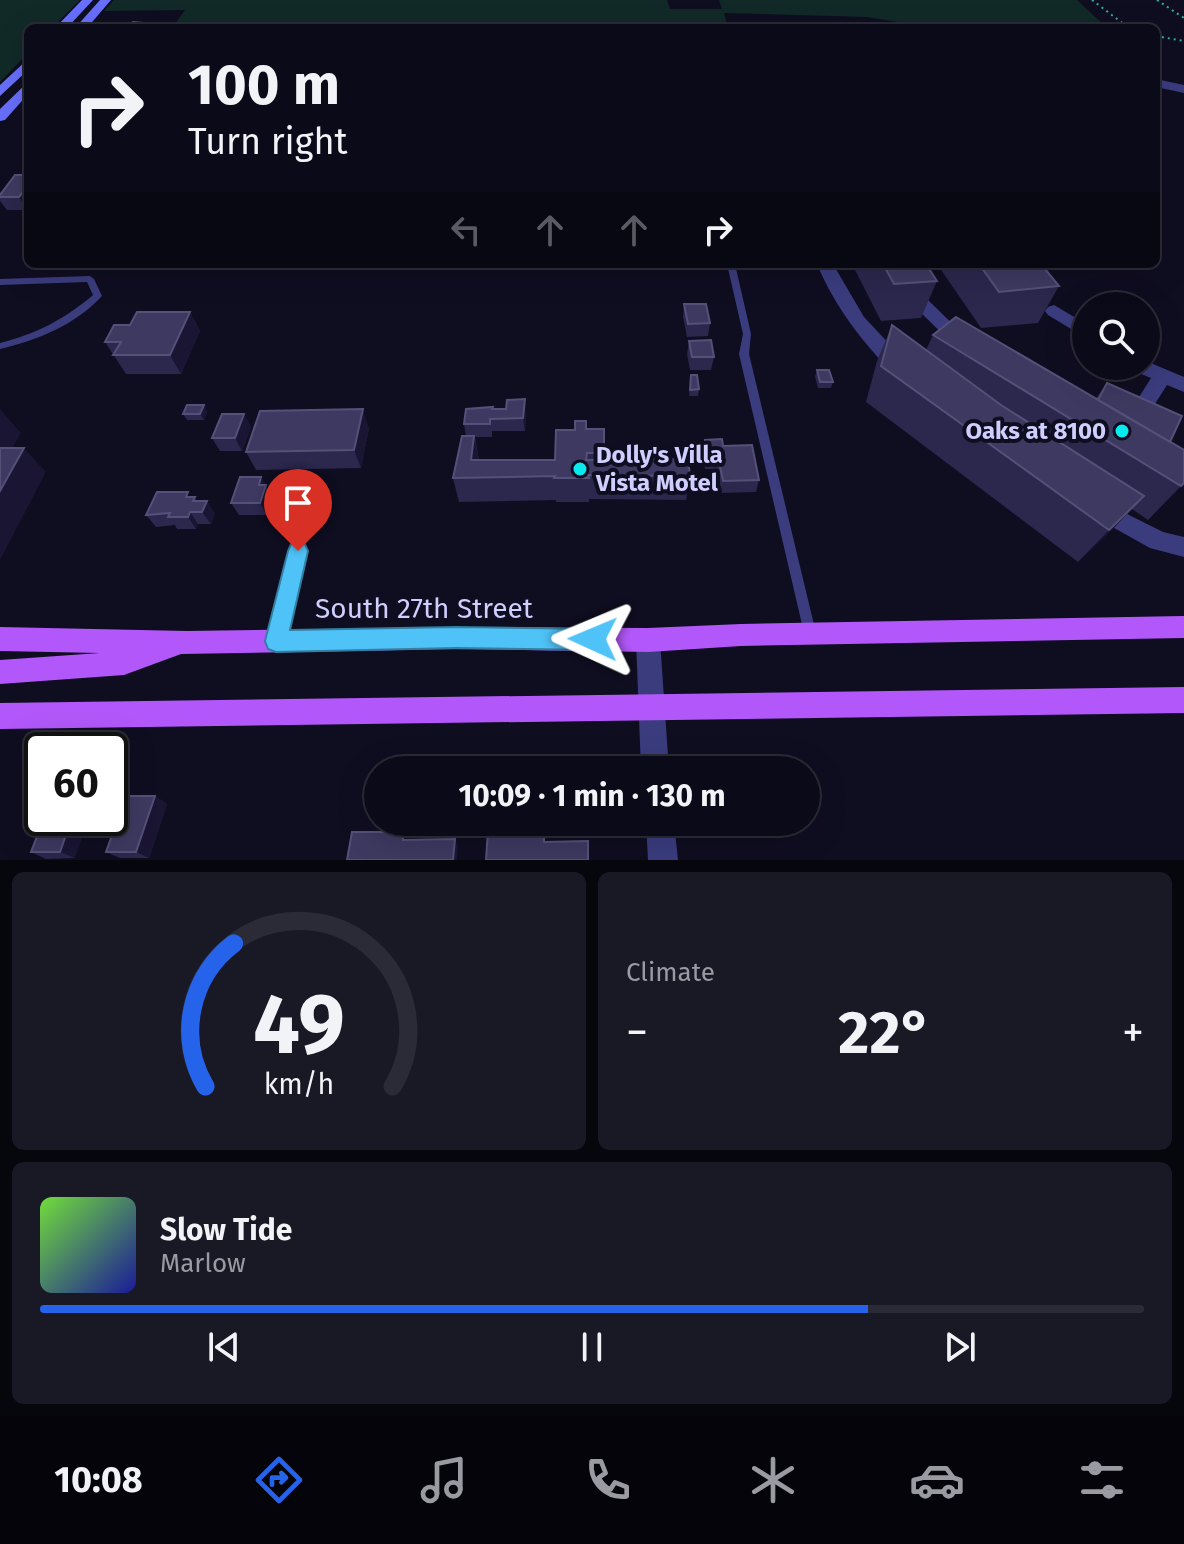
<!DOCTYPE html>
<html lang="en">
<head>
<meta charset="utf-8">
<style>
	:root { --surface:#0b0a18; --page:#191825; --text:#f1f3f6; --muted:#9a9aa2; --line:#2b2b37; --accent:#2563eb }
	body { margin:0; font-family:"Fira Sans",sans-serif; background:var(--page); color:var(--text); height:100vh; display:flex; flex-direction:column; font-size:30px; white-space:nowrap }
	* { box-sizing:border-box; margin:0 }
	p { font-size:26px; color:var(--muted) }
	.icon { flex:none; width:44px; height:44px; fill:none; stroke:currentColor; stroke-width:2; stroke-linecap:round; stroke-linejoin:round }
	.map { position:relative; height:860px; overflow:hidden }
	.drawer { display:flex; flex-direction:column; gap:12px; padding:12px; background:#06060d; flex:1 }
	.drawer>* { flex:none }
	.banner { position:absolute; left:24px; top:24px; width:1136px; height:244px; border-radius:12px; box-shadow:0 8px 32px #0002,0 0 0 2px var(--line); background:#0b0a18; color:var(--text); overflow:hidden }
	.tools { position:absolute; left:1072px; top:292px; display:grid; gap:16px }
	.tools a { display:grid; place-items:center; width:88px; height:88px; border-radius:50%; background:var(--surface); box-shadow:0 8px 32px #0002,0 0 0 2px var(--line); font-size:40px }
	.speed { position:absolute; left:24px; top:732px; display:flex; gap:16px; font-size:40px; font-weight:700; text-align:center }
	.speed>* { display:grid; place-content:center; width:104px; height:104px; border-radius:50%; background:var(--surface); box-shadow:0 8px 32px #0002,0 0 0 2px var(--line); line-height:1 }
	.speed .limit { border:4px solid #111; border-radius:12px; background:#fff; color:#111 }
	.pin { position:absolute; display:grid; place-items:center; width:68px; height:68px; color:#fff; margin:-82px -34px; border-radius:50% 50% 50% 0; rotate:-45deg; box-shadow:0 0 8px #0007 }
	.pin .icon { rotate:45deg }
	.me { position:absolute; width:88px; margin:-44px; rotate:271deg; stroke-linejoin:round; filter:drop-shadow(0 0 6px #0008) }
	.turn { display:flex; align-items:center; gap:28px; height:168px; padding:0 32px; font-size:36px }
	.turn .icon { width:104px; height:104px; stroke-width:2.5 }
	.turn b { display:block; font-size:56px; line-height:68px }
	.lanes { display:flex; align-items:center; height:76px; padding:0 32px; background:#0003; justify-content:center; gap:40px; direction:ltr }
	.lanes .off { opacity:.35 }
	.big { font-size:60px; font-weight:700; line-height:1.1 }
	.drawer .tile { flex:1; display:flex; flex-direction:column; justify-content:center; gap:12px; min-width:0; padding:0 28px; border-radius:12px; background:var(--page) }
	.drawer .dial { align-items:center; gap:0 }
	.dial svg { height:208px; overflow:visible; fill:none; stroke:var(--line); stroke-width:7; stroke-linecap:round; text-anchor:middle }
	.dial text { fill:var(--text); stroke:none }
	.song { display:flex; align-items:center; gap:24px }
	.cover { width:96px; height:96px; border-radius:12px; background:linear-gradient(135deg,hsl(100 70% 55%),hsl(240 70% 35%)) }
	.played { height:8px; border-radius:4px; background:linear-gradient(90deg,var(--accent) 75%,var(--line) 75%) }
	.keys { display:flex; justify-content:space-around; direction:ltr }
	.heat { display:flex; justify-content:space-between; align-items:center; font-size:44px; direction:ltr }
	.drawer .tiles { flex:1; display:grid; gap:12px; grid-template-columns:1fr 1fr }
	.tile:last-child { grid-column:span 2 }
	.trip { position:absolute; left:364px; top:756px; width:456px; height:80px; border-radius:40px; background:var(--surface); box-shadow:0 8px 32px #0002,0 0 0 2px var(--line); font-weight:700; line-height:80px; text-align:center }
	.dock { display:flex; height:128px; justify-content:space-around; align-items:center; background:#04040a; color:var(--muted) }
	.dock .icon { width:56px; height:56px }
	.dock .on { color:var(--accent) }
	.dock b { font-size:36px; color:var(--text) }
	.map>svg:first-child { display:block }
	.green { fill:#112a27 }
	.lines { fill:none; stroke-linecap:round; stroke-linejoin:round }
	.path { stroke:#31ae9d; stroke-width:2; stroke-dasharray:2 4; stroke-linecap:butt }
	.lane { fill:#3a3c7e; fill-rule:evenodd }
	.street { fill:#3a3c7e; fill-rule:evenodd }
	.secondary { fill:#676ffb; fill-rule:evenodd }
	.primary { fill:#b258fa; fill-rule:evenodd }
	.wall { fill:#2b274d }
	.shaded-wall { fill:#191533 }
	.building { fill:#3d3960; stroke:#545079; stroke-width:2 }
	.route { fill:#4fc3f7; stroke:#337fa1; stroke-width:2 }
	.poi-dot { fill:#07eaf0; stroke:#0f0d20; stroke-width:3 }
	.labels { text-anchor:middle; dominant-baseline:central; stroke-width:8; stroke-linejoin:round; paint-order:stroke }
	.poi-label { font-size:24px; font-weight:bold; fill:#cfcefe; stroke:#0f0d20; text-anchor:end }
	.near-street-label { font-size:28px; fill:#cfcefe; stroke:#0f0d20 }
</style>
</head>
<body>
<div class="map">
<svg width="1184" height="860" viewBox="0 0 1184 860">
	<rect width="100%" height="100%" fill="#0f0d20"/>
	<path class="green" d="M0,0H80L52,28H28V53L0,82Z
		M114,0H667L670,9H722L719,0H1077L1107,28H934L867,17L724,13L728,28H172L185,10L104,11Z"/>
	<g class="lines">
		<path class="path" d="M1092,0L1129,28
			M1157,0L1184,18
			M1156,36L1184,41"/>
		<path class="lane" d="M727,264H735L751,334L749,354L816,633L814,637L810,639L806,637L804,633L739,354L743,334Z
			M90,276L94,279L102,296C75,325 38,340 0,349V343C36,334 65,319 93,295L87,282L0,285V279Z
			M298,546L302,548L304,551L282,641L280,645L276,647L272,645L270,641L292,551L294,548Z"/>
		<path class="street" d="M1156,79L1184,85V93L1156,87Z
			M817,264H833L864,317L909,365L911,370L909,375H895C862,342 835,307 817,264Z
			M895,264H911L929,301L969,340L972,344L969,348H957L916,308Z
			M1054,305L1086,324V338L1048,315L1045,311L1048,307Z
			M1146,361L1184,377V392L1167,385L1146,418H1132L1129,413L1151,378L1134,371L1132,366H1146Z
			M1097,499L1163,532L1184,537V557L1150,548L1089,514L1086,508L1089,502Z
			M648,628L657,632L660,640L669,770H641L636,640L639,632Z
			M646,822H674L678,860H648Z"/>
		<path class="secondary" d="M82,0H93L67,28H55Z
			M100,0H111L87,28H75Z
			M28,59V70L0,96V85Z
			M28,82V94L5,120L0,121V109Z"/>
		<path class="primary" d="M1184,616V638L741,646L648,652L456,649L181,654L124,675L0,684V660L100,653L0,651V627L187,631L456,627L648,628L741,624Z
			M1184,687V713L0,729V703Z"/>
	</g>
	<path class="wall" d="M15,175L27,210H7L0,201V195Z
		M852,264H926L937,281L921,318L881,321Z
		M937,264H1041L1059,286L1038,323L981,328Z
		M684,304L710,323L708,336L687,337L683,317Z
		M190,312L200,331L181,374H126L105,342L130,325Z
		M892,325L926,350L933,335L1096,398L1107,383L1170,442L1184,483L1148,520L1132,509L1078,562L866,402L877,361Z
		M689,341L714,357L711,370H690L687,354Z
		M817,370L833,382L831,388H818L815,377Z
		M691,375L699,389L698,396H689Z
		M204,405L207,412L204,420H187L183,414Z
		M493,409L526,412L525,431H492V437H475L479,460H555L586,429H604V460L690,476L686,500L589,499V502H556V500L459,502L453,478L466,436L464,424Z
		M244,414L251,427L242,451H220L212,438Z
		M369,428L361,468L256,470L246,452Z
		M705,440L723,446L759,480L756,492L720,493L716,469H705L703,452Z
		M261,477L272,497L267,515H239L231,503Z
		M192,497L215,513L211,524H198L196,529H177L175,525L156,527L146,515Z
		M155,796L167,804L149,858H120L106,852Z
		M44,818L75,858L46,859L31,852Z"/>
	<path class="shaded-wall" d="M28,186V209L27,210L19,197Z
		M190,312L200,331L181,374L170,355Z
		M525,399L526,412L525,431L523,418Z
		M204,405L207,412L204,420L200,414Z
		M0,409L21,433L0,470Z
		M363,409L369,428L361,468L354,450Z
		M244,414L251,427L242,451L235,438Z
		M474,436L479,460H471Z
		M24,448L46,472L0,560V491Z
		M261,477L272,497L267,515L260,503L259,485Z
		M1144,496L1112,530L1078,562L1109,530Z
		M207,501L215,513L211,524L202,512Z
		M190,512L198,524L196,529L188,517Z
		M155,796L167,804L149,858L136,852Z
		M72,818H89L75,858L60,852Z
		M455,839L458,846L457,860H453Z"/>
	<path class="building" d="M133,22L144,23L138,28L128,27Z
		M108,24L126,28H104Z
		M15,175H28V186L19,197H0V195Z
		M883,264H926L937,281L894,284Z
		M979,264H1041L1059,286L999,292Z
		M684,304H706L710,323L688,324Z
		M137,312H190L170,355H113L121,342H105L114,325H130Z
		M956,317L1184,450V483L1181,486L933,335Z
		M892,325L1001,405L1144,496L1109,530L881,366Z
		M711,340L714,357H692L689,341Z
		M817,370H829L833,382H820Z
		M691,375H697L699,389L690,390Z
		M1107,383L1182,416L1170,442L1098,400Z
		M525,399L523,418L490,419V424H464L466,409L493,407L492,409H506L507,400Z
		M187,405H204L200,414H183Z
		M363,409L354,450L246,452L260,411Z
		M222,414H244L235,438H212Z
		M575,421H586V429H604V453H587L586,460L688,459L690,476L588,475L589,478H554L555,476L453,478L462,436H474L471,460H555L556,430H575Z
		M722,439L723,446L752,445L759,480L723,481L718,457H708L705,440Z
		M0,448H24L0,491Z
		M240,477H261L259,485H266L260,503H231Z
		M157,492H188L186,497H195L193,501H207L202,512H190L188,517H168L170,513L146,515Z
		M126,796H155L136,852H106Z
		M44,818H72L60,852H31Z
		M532,829L531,833H544V842L588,841V860H486L488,830Z
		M352,832H404L403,840L455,839L453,860H347Z"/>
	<path class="route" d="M298,542L305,544L308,551L290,630L456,627L593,629L601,632L605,639L601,647L593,650L456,648L276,652L268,649L265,641L288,551L291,544Z"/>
	<g class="poi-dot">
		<circle cx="1122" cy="431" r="8"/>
		<circle cx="580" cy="469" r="8"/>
	</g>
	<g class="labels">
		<g class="poi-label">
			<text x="1106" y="431">Oaks at 8100</text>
			<text x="596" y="455" text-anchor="start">Dolly's Villa<tspan x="596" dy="28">Vista Motel</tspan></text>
		</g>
		<g class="near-street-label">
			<text x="424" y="608">South 27th Street</text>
		</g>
	</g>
</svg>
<div class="tools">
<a><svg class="icon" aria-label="search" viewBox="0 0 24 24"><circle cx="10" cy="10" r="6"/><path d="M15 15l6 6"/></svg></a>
</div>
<div class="speed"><div class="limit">60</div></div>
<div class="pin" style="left:298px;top:551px;background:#d93025"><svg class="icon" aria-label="arrive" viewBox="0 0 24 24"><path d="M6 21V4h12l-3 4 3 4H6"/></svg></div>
<svg class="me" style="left:593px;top:639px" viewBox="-20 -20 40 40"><path d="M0-17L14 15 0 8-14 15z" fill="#4fc3f7" stroke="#fff" stroke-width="4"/></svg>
<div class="trip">10:09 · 1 min · 130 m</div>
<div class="banner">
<div class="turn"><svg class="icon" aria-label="right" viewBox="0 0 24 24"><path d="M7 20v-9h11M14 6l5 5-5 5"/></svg><div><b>100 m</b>Turn right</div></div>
<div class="lanes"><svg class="icon off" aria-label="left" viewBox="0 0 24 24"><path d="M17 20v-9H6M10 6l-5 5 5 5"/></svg><svg class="icon off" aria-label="ahead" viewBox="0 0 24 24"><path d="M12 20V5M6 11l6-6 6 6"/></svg><svg class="icon off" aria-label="ahead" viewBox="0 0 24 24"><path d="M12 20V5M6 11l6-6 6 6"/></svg><svg class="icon" aria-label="right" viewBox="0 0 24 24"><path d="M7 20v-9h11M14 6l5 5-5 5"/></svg></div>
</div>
</div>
<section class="drawer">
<div class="tiles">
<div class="tile dial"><svg viewBox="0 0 100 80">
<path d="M14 69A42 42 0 1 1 86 69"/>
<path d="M14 69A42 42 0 0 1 25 14" stroke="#2563eb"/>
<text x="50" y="56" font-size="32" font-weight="700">49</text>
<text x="50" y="72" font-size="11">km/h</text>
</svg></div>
<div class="tile"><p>Climate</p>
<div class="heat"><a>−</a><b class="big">22°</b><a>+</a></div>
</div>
<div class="tile">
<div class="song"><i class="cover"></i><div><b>Slow Tide</b><p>Marlow</p></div></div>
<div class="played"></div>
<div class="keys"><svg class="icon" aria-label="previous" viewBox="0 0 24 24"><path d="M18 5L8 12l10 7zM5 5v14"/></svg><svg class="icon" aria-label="pause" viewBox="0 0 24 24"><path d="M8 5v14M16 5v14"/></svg><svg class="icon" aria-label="next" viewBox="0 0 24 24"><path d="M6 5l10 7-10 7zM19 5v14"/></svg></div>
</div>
</div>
</section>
<nav class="dock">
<b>10:08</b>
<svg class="icon on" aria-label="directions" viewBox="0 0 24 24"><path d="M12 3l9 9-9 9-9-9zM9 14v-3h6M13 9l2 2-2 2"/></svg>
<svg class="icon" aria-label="music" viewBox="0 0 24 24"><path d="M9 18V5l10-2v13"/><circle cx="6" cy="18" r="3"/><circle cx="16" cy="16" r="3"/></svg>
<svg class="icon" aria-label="phone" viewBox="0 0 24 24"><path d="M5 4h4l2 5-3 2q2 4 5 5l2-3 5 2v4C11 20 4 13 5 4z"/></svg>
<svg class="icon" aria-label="climate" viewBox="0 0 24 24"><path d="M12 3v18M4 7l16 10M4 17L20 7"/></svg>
<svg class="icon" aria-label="car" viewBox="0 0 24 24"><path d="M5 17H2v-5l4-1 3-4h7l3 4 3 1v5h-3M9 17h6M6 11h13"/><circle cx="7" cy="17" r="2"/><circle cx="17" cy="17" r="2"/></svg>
<svg class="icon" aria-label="filters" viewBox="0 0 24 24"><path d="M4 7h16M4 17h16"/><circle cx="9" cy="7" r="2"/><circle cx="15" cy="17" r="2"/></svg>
</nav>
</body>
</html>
